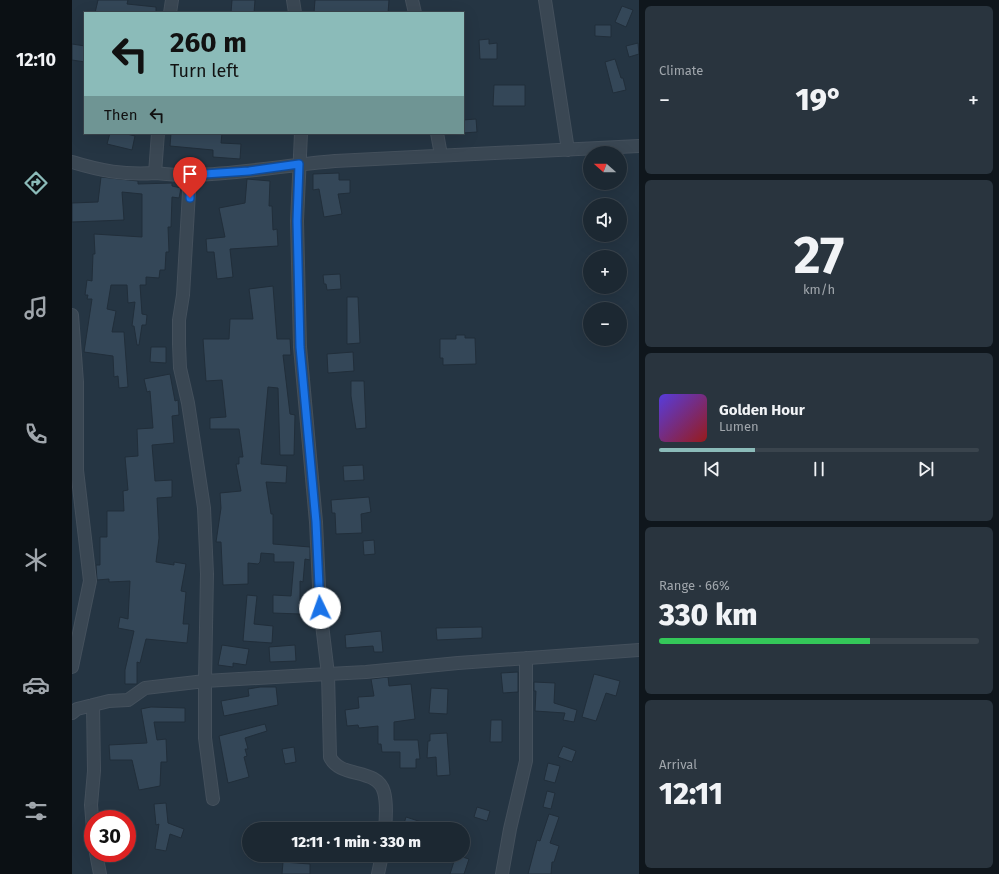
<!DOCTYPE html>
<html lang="en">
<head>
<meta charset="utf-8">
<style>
	:root { --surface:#1c2832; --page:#29343e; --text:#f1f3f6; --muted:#a0a6ac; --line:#3a444d; --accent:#8bbbb9 }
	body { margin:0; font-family:"Fira Sans",sans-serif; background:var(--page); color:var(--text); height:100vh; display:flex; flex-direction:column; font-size:15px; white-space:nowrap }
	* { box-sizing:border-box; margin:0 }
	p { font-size:13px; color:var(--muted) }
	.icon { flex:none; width:22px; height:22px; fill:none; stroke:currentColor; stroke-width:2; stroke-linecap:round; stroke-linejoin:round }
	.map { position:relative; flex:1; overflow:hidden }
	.sheet { display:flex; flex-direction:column; gap:6px; padding:6px; background:#0f161c; width:360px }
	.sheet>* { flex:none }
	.hud { position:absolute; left:12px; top:12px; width:380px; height:122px; border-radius:0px; box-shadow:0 4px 16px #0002,0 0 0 1px var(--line); background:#8bbbb9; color:#111; overflow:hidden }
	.needle { width:26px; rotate:291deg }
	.fabs { position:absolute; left:511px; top:146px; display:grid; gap:8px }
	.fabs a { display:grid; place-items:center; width:44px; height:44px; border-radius:50%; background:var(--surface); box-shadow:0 4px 16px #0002,0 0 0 1px var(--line); font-size:20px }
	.speed { position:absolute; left:12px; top:810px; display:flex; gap:8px; font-size:20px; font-weight:700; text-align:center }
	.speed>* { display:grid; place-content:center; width:52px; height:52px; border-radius:50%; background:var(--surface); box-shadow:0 4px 16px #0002,0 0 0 1px var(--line); line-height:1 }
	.speed .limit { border:6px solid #d22; background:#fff; color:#111 }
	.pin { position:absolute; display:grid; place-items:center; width:34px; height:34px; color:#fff; margin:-41px -17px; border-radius:50% 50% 50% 0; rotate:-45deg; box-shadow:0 0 4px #0007 }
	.pin .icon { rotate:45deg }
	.me { position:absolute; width:44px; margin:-22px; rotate:357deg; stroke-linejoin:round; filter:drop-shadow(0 0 3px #0008) }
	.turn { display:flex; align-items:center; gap:14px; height:84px; padding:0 20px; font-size:18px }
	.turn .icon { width:52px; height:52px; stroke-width:2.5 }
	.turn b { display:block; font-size:28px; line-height:34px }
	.then { display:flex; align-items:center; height:38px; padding:0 20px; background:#0003; gap:8px; font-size:15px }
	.big { font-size:30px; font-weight:800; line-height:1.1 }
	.sheet .widget { flex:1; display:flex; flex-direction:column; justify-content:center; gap:6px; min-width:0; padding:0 14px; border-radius:6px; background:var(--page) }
	.sheet .dial { align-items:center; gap:0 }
	.dial b { font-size:52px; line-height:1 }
	.song { display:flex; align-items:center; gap:12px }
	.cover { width:48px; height:48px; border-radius:6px; background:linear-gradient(135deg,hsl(250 70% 55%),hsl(0 70% 35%)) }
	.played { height:4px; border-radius:2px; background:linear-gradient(90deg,var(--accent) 30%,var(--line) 30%) }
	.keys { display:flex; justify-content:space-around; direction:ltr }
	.heat { display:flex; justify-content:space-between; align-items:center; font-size:22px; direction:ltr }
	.charge { height:6px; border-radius:3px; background:linear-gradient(90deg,#34c759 66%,var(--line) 0) }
	.trip { position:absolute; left:170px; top:822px; width:228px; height:40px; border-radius:20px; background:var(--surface); box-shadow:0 4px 16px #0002,0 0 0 1px var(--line); font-weight:800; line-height:40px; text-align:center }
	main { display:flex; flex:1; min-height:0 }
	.menu { display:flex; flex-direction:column; width:72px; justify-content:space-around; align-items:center; background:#0b1014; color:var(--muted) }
	.menu .icon { width:28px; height:28px }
	.menu .current { color:var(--accent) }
	.menu b { font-size:18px; color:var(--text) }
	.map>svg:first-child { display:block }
	.building { fill:#344758; stroke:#212e3a }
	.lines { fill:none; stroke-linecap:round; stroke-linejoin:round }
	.minor-casing { stroke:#44505c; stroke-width:14 }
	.minor { stroke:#3a4753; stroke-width:12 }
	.route-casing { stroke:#114b97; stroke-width:10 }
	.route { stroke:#1a73e8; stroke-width:7 }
</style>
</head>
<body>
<main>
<nav class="menu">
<b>12:10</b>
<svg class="icon current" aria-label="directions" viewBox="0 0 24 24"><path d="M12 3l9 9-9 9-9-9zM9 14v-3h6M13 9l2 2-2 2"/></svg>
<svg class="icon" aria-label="music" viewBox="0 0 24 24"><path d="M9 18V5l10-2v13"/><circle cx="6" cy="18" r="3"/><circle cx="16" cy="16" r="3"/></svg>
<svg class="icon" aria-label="phone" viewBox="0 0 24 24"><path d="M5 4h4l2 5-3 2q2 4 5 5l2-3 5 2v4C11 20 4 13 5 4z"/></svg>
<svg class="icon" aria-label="climate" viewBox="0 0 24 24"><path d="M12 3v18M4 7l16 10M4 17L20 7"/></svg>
<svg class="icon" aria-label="car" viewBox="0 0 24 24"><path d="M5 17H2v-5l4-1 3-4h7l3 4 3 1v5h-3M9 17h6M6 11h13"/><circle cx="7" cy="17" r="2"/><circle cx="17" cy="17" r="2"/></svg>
<svg class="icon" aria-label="filters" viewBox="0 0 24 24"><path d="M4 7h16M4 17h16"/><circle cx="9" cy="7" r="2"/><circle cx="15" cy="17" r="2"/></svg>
</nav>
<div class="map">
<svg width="567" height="874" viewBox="0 0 567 874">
	<rect width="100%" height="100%" fill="#253543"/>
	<path class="building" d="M26,0H56L55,4L84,7V13H23Z
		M160,0H183L182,13H159Z
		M243,0H317L316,13H242Z
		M550,6L561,10L554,27L543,22Z
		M523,25H539V37L523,36Z
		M417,39V44L425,43V59H408L407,40Z
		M566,43L567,54L557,57L554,46Z
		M0,44L13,46V62L0,60Z
		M543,59L549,78H551L554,90L541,93L533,62Z
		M422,85H453V106H421Z
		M404,119L405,132L391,133V120Z
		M38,133H51L63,136L60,150L35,144Z
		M99,133H150L149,143L169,144L168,159L141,157V150L98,146Z
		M267,173V180H278V193L266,194L270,214L252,217L247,189L241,190V174Z
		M29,177L66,181V184L100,183V186L109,188L107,198L100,197L99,227H96L97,252H94L93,270H88L87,278L74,277V285H68L70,314L75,315L74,325H70L67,345H65L62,326H60L63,302L56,303L55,285H39L35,309L44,311L40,332H52L56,387L47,388L46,376L42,377L41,356L12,352L20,299H15L16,295H13L15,280L20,281L21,254H23L22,234L70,237V194L50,192L52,220L0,222V203L26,202Z
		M175,179L198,181L197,206H200L201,230L205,229L206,246L158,249L161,277L145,279L142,252H135L134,239L153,237L147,208L173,203Z
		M268,274L269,289L255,290L254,284H252L251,275Z
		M201,286L205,339H218L219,355H211L218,414L223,415L222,455H208L206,388L196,387L189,464L215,466L214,483L194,482L199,514H201V544L238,547V560L233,559L231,582L228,581V614L201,613V595L219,596L222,562H202V554L189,553L188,562L186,564L176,563V584L151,585L149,542H144L149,508L148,493L169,491L164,464H167V457H171L167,429H138V418L154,417L150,380L134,381L131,339H157L158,319H181L177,289Z
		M275,297H286L288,343L275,344Z
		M384,335H393V338H403L404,364L371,365V358H368V339H384Z
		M79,347H94V363L78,362Z
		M281,352L282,371L256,373L255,354Z
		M98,374L103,401L106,400L107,415L100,416L102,443L80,445L83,481L100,480V497L85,498L87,538L84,562L102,565V562L114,564L109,591L114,592L111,624H117L115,643L74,639L68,663L65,662V684H53V670L62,631L46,628L48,617L56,619L58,581L37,582V579L25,580L24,565H28V537H35V511H52L51,491L56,490L53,457L66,456L65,429L81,428L78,391L75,392L72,379Z
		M279,381H292L294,428L284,429L279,396Z
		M291,465L292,480L272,481L271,466Z
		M297,497L299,512L289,514L290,533L264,534L263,513H260L259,500Z
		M302,540L303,554L292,555L291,541Z
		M175,595L185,596L182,624L201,626L200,643L171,641Z
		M410,627V638L365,640L364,628Z
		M309,631L311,652H302L301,646L274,648L273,635Z
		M150,645L177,649L174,665L161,663V667L146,665Z
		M223,645L224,661L198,662L197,647Z
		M446,672V692L431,693L429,673Z
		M522,674L548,681L544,696L534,693L524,721L510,717Z
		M316,677L317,686L339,684L343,719L322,722V740H346L348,759H344V768H328V752H310L309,744H306V726L287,728L286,725L275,726L273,710L287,708L286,697L302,696L299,679Z
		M462,682L483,683L482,703L505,710L502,722L491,720L493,713L463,711L464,691H462Z
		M188,687H204L206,705L152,716L149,701L177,696L176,689Z
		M359,688L376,689L375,714L357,713Z
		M79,707L113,708V722H82L85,740L94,739L95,762H89L88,786L67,790L60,760H38L37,745L75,743L69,709Z
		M419,720H430V742H418Z
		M193,724L195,731L173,738L176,749H173L175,756L172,757L177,777L156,783L147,736Z
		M375,733L378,775L365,776L364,757L355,758L356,741H358V734Z
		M491,746L504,751L500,762L486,757Z
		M222,747L224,762L213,764L210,749Z
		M476,763L488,766L483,783L472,780Z
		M475,791L483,793L479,809L471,807Z
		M94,803L96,823L112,829L109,838L98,834L94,851L83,849L87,824L84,825L82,804Z
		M405,807L418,811L415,821L402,817Z
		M477,814L487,817L478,843L487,846L482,862H480L479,874H456L465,840L468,841Z
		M334,817L365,827L364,829L331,827Z
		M384,855L397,859L392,874H378Z
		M211,862L238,864V874H210Z"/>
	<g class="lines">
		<defs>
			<path id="minor" d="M221,0L223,13
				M340,0L343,13
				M473,0L496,150
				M98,13L100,0
				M86,133L83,173C95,174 107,176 120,175C168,174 215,165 263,161L567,146
				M229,133L225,221L228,347L244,522L248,608L256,674L294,672L386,663L567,650
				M365,133L369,155
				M0,162C29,171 52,175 83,173
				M118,175L111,295L107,320V344L108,368L116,403L132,508L135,574L133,681L256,674L258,757C268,779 305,767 312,792C315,803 314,818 313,829
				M0,315L5,382V470L18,581L0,667
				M0,713L5,709L37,701L56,700L73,688L133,681V738L141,799
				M21,830L19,805L22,771L21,705
				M24,853L28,874
				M306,874L310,855
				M430,874L438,829L454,761V658"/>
		</defs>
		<use href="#minor" class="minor-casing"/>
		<use href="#minor" class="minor"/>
	</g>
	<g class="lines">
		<defs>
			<path id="route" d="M118,198V175L177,171L227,164L225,221L228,347L244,522L248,608"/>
		</defs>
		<use href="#route" class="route-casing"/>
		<use href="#route" class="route"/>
	</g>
</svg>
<div class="fabs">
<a><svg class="needle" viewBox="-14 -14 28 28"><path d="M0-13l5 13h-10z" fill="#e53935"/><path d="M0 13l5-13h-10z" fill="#a0a6ac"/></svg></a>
<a><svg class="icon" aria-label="sound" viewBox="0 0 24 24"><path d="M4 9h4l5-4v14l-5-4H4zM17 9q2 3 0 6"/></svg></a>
<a>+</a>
<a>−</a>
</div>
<div class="speed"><div class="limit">30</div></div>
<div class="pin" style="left:118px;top:198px;background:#d93025"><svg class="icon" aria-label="arrive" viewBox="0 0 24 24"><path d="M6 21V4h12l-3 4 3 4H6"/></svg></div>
<svg class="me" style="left:248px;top:608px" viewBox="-20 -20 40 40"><circle r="19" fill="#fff"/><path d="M0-13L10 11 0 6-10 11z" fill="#1a73e8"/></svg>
<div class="trip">12:11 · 1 min · 330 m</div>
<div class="hud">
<div class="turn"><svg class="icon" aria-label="left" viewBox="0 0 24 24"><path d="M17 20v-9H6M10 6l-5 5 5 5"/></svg><div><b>260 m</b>Turn left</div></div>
<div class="then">Then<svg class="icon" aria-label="left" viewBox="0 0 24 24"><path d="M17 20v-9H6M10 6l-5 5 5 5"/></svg></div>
</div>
</div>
<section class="sheet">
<div class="widget"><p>Climate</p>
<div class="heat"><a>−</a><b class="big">19°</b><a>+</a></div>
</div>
<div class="widget dial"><b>27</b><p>km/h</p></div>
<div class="widget">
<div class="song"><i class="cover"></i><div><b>Golden Hour</b><p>Lumen</p></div></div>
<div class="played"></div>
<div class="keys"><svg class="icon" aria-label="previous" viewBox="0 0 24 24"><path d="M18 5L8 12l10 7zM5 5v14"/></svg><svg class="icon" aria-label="pause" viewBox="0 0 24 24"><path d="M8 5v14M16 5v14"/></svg><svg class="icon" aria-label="next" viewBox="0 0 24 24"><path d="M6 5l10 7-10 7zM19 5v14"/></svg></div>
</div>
<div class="widget"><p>Range · 66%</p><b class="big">330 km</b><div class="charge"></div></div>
<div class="widget"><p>Arrival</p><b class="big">12:11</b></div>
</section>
</main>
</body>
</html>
